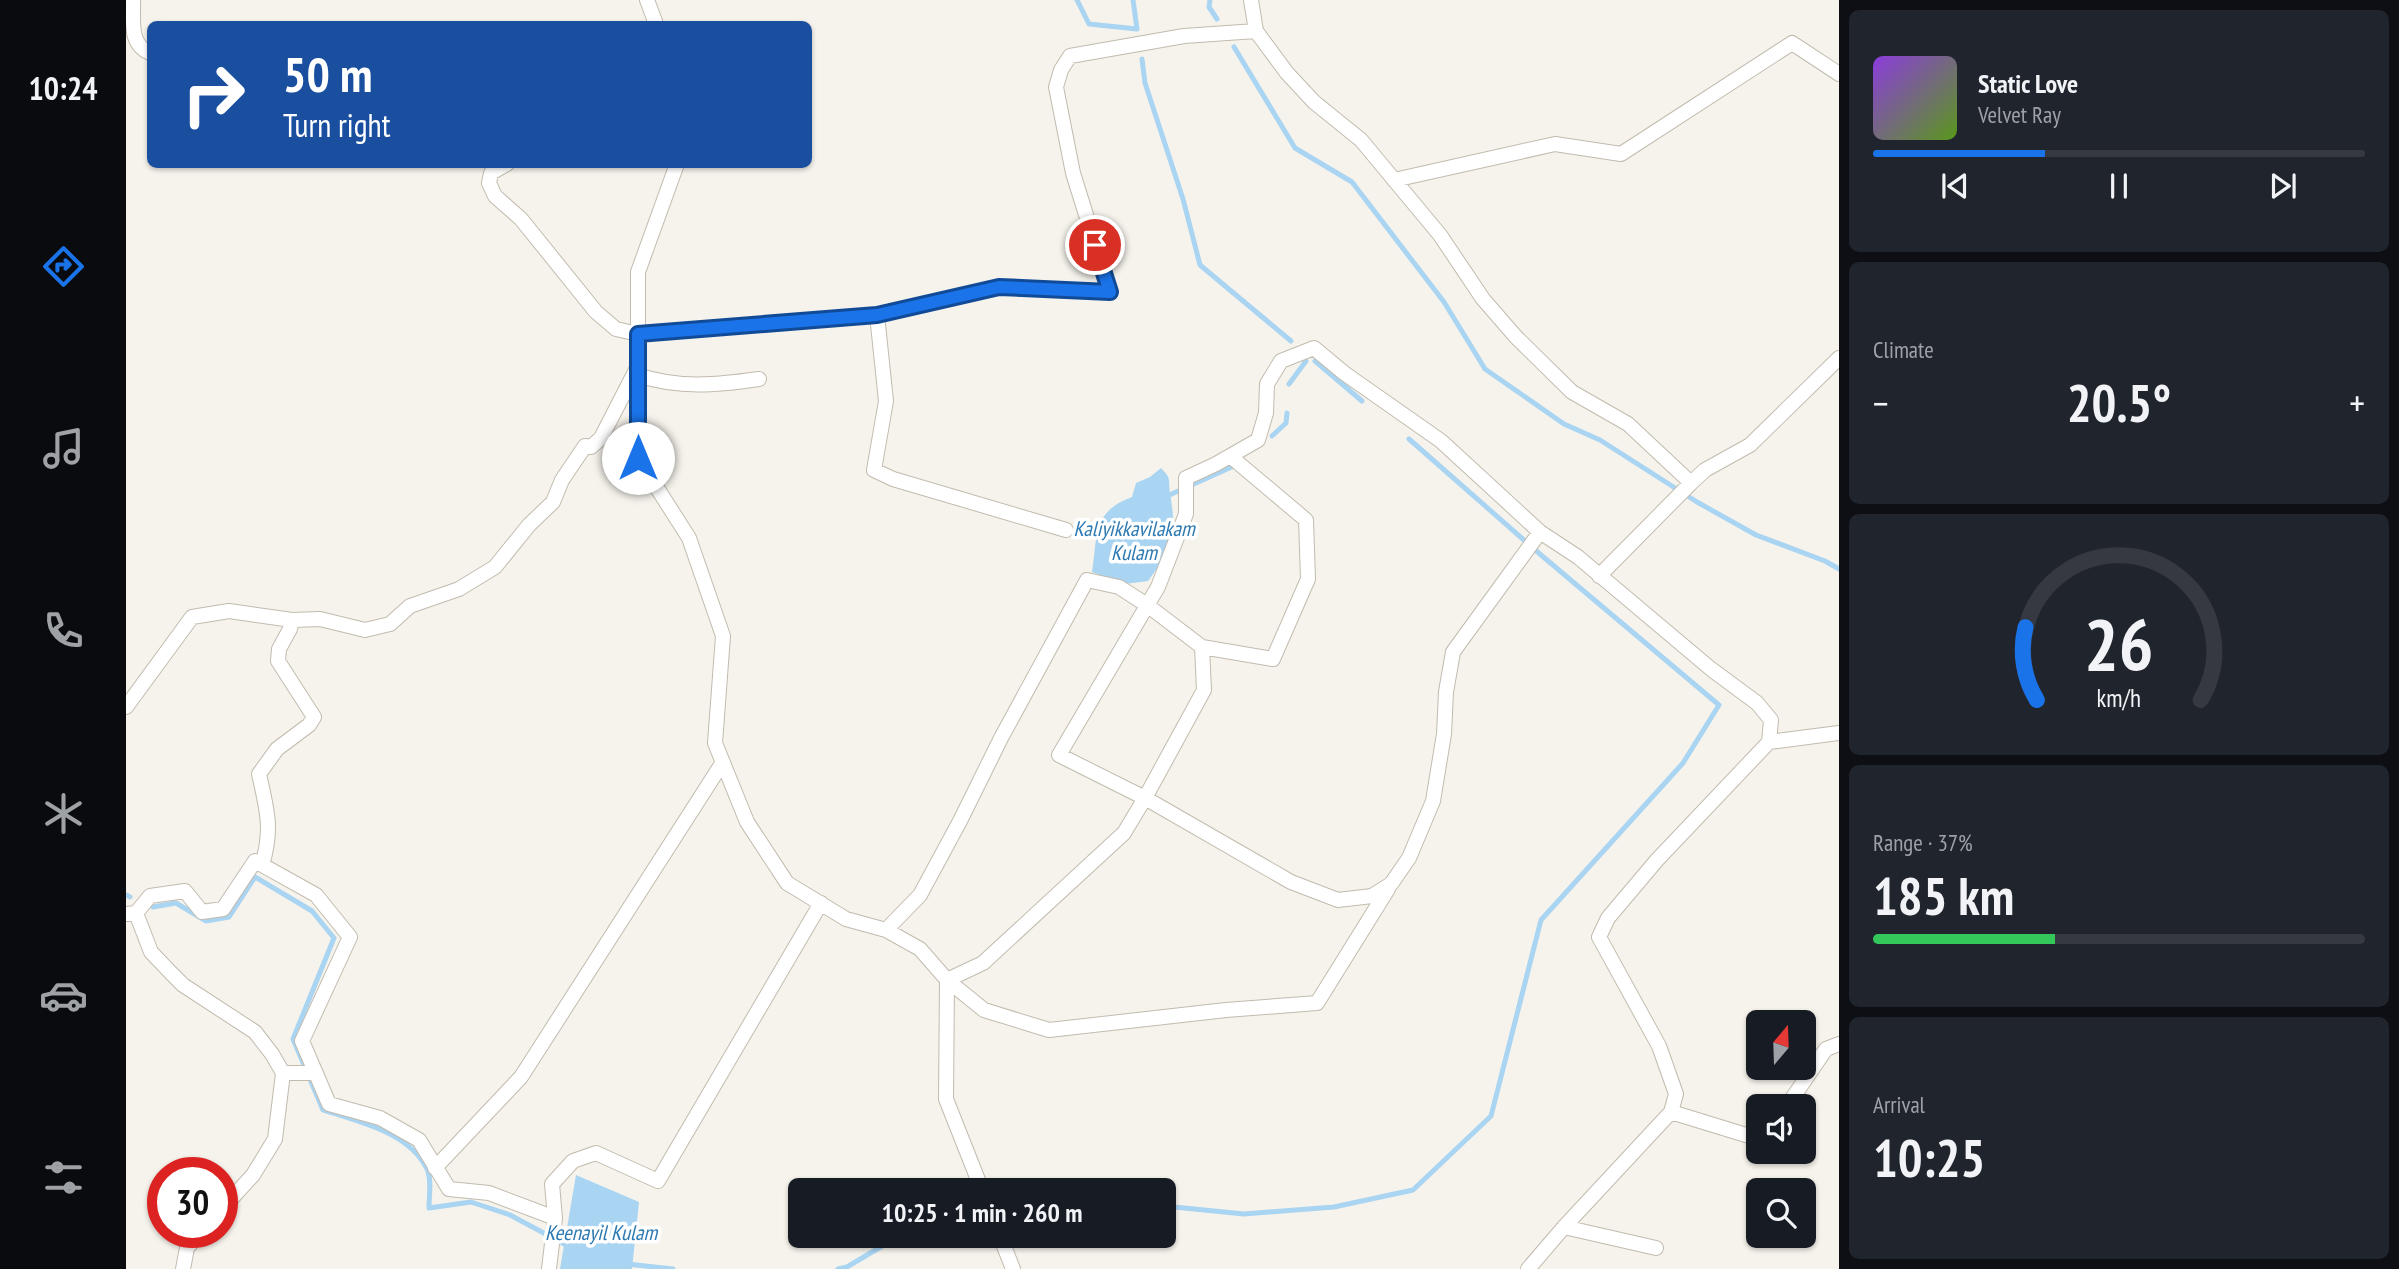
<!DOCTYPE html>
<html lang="en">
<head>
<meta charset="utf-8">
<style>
	:root { --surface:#171b24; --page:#20242c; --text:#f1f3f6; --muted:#9ea1a6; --line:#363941; --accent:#1a73e8 }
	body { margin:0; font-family:"PT Sans Narrow",sans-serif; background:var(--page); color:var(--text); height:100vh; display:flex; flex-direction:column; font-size:26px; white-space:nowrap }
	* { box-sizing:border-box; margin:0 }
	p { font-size:23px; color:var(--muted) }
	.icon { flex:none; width:38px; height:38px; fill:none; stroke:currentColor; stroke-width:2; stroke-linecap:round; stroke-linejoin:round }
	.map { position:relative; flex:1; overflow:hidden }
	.sheet { display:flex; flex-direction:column; gap:10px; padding:10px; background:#0d0f14; width:560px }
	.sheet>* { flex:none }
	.top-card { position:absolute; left:21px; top:21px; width:665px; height:147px; border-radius:10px; box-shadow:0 2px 5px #0004; background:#1a4fa0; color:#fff; overflow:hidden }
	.needle { width:46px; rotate:19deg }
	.fabs { position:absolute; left:1620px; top:1010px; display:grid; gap:14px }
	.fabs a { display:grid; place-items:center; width:70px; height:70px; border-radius:10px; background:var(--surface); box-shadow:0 2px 5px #0004; font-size:35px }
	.speed { position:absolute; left:21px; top:1157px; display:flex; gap:14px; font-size:35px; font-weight:700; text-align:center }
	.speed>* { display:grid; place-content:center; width:91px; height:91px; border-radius:50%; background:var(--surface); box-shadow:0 2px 5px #0004; line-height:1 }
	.speed .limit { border:10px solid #d22; background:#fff; color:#111 }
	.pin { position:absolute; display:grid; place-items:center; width:60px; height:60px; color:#fff; margin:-30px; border:4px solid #fff; border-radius:50%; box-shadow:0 2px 7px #0007 }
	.me { position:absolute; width:77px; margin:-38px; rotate:0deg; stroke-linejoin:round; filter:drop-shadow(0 0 5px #0008) }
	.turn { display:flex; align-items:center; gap:24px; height:147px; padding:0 21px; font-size:32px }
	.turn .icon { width:91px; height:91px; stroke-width:2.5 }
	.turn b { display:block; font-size:49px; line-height:60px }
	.big { font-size:52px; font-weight:600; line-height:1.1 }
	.sheet .card { flex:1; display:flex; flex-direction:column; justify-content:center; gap:10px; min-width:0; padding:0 24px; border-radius:10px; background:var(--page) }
	.sheet .dial { align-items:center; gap:0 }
	.dial svg { height:182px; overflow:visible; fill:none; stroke:var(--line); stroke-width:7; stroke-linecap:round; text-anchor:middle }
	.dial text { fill:var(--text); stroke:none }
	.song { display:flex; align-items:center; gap:21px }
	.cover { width:84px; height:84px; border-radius:10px; background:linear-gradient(135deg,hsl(270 70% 55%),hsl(90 70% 35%)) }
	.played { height:7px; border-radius:4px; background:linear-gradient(90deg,var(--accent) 35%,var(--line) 35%) }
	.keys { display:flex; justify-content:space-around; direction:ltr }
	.heat { display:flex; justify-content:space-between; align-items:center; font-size:38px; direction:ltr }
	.charge { height:10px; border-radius:5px; background:linear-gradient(90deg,#34c759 37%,var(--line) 0) }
	.trip { position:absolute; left:662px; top:1178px; width:388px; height:70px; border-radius:10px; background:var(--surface); box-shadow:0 2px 5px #0004; font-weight:600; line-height:70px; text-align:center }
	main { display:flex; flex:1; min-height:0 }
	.tab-bar { display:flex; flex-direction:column; width:126px; justify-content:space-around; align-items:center; background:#090b0e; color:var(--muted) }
	.tab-bar .icon { width:49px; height:49px }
	.tab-bar .active { color:var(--accent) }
	.tab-bar b { font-size:32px; color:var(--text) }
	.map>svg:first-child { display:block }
	.water { fill:#a9d4f2 }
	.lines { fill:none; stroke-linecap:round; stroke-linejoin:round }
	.stream { stroke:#a9d4f2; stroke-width:5 }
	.minor-casing { stroke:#c2bbae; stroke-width:16 }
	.minor { stroke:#fff; stroke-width:14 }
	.route-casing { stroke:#114b97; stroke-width:18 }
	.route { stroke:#1a73e8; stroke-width:12 }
	.labels { text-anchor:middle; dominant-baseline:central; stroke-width:7; stroke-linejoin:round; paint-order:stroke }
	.water-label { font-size:21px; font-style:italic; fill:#2e7ab2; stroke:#fff }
</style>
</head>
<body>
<main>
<nav class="tab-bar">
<b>10:24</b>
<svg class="icon active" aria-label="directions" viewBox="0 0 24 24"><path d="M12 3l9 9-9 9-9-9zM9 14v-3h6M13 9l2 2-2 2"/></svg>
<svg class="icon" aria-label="music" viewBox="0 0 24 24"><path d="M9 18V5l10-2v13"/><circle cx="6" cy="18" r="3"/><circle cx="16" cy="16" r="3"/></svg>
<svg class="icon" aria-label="phone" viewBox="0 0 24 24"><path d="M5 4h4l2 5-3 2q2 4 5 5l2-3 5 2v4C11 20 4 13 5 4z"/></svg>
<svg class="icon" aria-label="climate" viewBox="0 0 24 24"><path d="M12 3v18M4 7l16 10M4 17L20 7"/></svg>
<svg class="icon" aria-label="car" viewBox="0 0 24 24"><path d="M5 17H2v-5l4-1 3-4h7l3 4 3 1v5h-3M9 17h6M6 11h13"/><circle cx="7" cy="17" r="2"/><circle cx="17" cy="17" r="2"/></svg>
<svg class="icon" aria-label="filters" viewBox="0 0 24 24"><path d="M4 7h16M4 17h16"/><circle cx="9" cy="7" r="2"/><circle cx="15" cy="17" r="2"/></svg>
</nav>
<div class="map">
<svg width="1713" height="1269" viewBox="0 0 1713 1269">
	<rect width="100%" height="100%" fill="#f6f3ec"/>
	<path class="water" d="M1035,468C1046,479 1042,479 1044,493C1051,534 1047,548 1022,581L999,584L966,572C972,534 966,512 1006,497L1010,483L1024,477Z
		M450,1175L513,1202L506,1269H434Z"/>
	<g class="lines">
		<path class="stream" d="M951,0L963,24L1011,29L1007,0
			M1084,0L1083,7L1091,19
			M1108,47L1169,148L1226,182L1318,302L1359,369L1438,424L1474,440L1571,502L1630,535L1699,561L1713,569
			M1016,59L1019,83L1057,199L1074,265L1165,341
			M1189,361L1236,401
			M1163,384L1180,361
			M1146,436L1160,423L1161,413
			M1039,497L1110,465
			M0,895L4,897
			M27,907L50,903L80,921L103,917L129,877L186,911L208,938L167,1039L197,1110C233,1122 283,1132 301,1169C306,1179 303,1197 303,1208L345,1202L384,1215L444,1247
			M1038,1206L1118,1214L1208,1207L1287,1190L1365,1116L1415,920L1557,763L1593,705L1415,555L1283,439
			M501,1264L547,1269
			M712,1269L721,1267L773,1236"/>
		<defs>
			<path id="minor" d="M7,0C8,20 2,44 24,53
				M521,0L530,24
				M1125,0L1130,31
				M381,164L365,173L363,183L369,196L395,219L470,312L490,329L512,334L751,315L873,287L984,292L947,173L930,87L935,70L944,56L1058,36L1130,31L1161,73L1188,102L1235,140L1314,235L1357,299L1390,337L1446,392L1502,424L1565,483L1579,470L1624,445L1713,358
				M551,164L512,272V458L563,538L597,636L589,743L621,822L661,883L720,919L760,930L794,949L821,980L820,1099L856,1190
				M1268,180L1429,144L1495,154L1666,43L1713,74
				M751,315L760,401L748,470L767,479L940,530
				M512,375C553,389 591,385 633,379
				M1104,456L1180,520L1182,579L1147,659L1076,647L1078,690L1019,798L998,833L857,963L821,980L858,1010L923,1030L1100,1010L1191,1003L1262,889
				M1473,576L1565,483
				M0,707L66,617L103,611L166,620
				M1643,742L1713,733
				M136,865C147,829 141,810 133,774L151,749L183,725L188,717L152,661L153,649L164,629L166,620L194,619L239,630L264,624L284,606L333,589L369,567L403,525L427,502L436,480L459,446L465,447L475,438L511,368
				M10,913L25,952L45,973L57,985L129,1032L146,1054L157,1073L149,1139L127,1175L96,1209
				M0,914L10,913L24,896L59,891L76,912L97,909L129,861L190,895L224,937L176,1041L203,1104L254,1118L293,1140L323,1189L363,1193L429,1218L426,1184L447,1161L470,1153L532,1181L695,903
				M760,930L794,895L834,821L875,738L961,580L993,587L1021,605L1076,647
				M157,1073H190
				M1661,1106L1700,1049L1713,1044
				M1545,1112L1633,1139
				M309,1168L395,1077L597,762
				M1438,1227L1530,1248
				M874,1236L887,1269
				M57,1269L61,1248L75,1232
				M423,1269L429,1218
				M1402,1269L1438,1227L1545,1112L1550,1094L1533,1046L1473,937L1482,918L1531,860L1643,742L1645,720L1631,703L1585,669L1452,557L1414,532L1315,441L1218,373L1188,348L1155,361L1141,384L1140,413L1132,440L1090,464L1060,478V514L1032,587L933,755L1019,798L1165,882L1212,900L1246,896L1265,884L1283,858L1307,801L1318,734L1320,692L1327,652L1414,532"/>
		</defs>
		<use href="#minor" class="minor-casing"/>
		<use href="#minor" class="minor"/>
	</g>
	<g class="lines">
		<defs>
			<path id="route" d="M512,458V334L751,315L873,287L984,292L969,245"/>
		</defs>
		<use href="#route" class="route-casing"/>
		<use href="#route" class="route"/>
	</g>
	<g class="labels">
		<g class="water-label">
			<text x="1008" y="528">Kaliyikkavilakam<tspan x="1008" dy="24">Kulam</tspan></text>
			<text x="475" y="1232">Keenayil Kulam</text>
		</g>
	</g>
</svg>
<div class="fabs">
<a><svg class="needle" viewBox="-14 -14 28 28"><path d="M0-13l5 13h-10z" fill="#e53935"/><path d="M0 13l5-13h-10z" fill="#9ea1a6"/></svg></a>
<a><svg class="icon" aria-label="sound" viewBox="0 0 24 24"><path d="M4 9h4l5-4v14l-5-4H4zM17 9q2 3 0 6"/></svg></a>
<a><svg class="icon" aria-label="search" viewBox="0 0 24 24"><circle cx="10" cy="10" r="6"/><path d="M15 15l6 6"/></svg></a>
</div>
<div class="speed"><div class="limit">30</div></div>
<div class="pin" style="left:969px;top:245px;background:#d93025"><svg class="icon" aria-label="arrive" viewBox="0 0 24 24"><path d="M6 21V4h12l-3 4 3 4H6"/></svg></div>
<svg class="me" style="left:512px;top:458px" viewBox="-20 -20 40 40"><circle r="19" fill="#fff"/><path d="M0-13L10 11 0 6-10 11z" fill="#1a73e8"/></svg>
<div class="trip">10:25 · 1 min · 260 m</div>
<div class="top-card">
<div class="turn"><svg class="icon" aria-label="right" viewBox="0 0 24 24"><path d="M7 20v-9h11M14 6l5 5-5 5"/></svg><div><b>50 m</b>Turn right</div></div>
</div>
</div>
<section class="sheet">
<div class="card">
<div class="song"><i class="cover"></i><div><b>Static Love</b><p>Velvet Ray</p></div></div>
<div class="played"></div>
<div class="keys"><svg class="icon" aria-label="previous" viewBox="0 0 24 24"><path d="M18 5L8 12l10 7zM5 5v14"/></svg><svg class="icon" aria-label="pause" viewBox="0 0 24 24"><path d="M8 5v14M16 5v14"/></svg><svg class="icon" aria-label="next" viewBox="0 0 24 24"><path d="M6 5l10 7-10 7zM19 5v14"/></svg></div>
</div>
<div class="card"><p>Climate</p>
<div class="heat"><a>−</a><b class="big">20.5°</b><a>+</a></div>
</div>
<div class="card dial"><svg viewBox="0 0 100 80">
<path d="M14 69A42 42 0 1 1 86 69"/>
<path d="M14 69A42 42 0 0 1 9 37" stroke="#1a73e8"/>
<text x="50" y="56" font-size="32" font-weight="700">26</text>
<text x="50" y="72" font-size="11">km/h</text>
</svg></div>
<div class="card"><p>Range · 37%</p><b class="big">185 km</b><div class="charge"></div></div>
<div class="card"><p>Arrival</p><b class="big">10:25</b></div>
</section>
</main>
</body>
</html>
